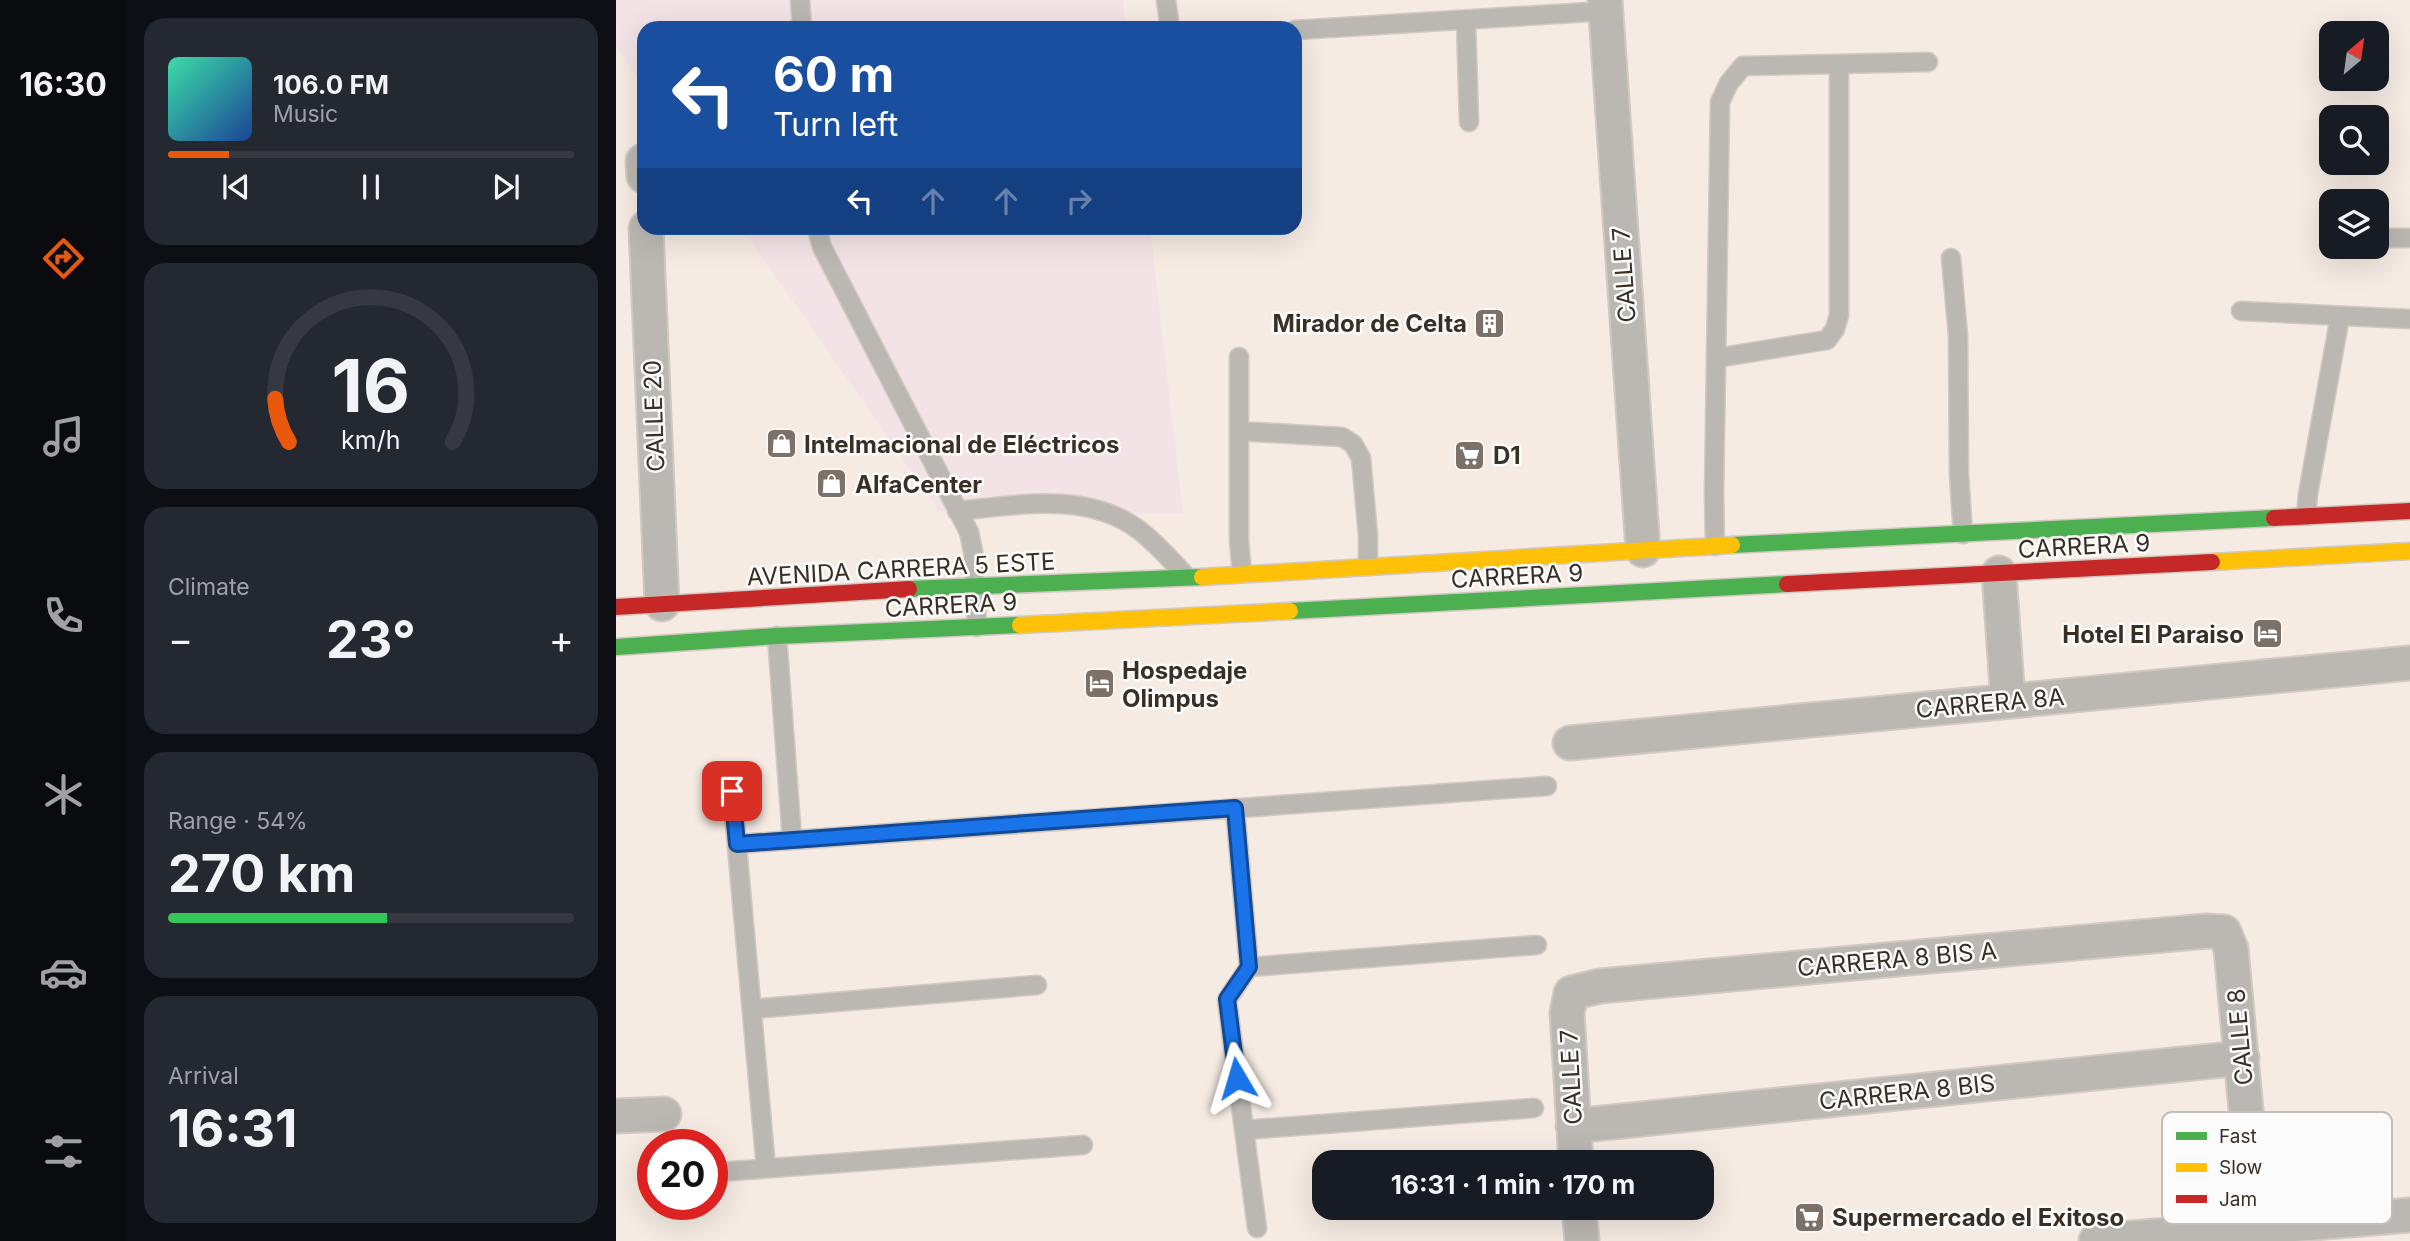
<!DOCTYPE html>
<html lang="en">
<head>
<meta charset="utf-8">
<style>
	:root { --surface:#171b24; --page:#242831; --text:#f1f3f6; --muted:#9ea1a6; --line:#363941; --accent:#ea580c }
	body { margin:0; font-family:Inter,sans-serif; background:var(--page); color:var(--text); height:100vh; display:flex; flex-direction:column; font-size:26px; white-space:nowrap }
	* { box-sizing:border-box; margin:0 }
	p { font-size:23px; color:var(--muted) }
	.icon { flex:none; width:38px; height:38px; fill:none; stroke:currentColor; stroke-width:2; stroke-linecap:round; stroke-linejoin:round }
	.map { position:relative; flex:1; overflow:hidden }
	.drawer { display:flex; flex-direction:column; gap:18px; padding:18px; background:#0d0f14; width:490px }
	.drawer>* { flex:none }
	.banner { position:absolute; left:21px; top:21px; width:665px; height:214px; border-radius:21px; box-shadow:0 7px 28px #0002; background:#1a4fa0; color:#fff; overflow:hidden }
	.needle { width:46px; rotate:29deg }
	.controls { position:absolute; left:1703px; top:21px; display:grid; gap:14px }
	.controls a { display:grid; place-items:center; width:70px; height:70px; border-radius:14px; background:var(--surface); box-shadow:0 7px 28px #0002; font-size:35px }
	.speed { position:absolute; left:21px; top:1129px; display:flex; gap:14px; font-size:35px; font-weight:700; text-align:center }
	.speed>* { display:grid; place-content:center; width:91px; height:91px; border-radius:50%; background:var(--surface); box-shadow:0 7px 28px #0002; line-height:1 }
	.speed .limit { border:10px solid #d22; background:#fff; color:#111 }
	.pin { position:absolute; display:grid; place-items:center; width:60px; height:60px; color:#fff; margin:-30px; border-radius:14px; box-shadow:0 4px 10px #0006 }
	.me { position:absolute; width:77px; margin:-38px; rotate:353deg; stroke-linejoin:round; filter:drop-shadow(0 0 5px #0008) }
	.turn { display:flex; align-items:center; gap:24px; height:147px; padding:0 21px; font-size:32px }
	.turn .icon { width:91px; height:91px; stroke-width:2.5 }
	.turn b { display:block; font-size:49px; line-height:60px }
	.lanes { display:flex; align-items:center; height:66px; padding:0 21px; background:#0003; justify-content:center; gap:35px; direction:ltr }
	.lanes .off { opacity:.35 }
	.big { font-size:52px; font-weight:700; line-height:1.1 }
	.drawer .widget { flex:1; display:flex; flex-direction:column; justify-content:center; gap:10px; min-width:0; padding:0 24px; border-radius:21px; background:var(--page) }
	.drawer .dial { align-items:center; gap:0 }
	.dial svg { height:182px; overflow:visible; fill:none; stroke:var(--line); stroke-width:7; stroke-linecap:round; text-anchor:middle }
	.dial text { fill:var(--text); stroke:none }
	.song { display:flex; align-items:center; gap:21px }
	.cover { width:84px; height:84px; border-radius:10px; background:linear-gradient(135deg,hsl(160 70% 55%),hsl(220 70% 35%)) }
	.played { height:7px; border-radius:4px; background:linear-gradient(90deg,var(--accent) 15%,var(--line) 15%) }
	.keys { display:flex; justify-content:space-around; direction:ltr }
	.heat { display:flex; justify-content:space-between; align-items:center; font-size:38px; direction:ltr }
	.charge { height:10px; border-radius:5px; background:linear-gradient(90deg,#34c759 54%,var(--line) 0) }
	.trip { position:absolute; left:696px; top:1150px; width:402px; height:70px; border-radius:21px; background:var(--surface); box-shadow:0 7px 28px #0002; font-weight:700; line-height:70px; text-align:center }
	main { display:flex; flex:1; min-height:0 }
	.dock { display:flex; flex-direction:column; width:126px; justify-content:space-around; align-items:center; background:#090b0e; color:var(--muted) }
	.dock .icon { width:49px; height:49px }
	.dock .active { color:var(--accent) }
	.dock b { font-size:32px; color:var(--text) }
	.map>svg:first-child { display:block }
	.commercial { fill:#f4e3e6 }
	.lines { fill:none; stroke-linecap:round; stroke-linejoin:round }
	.lane-casing { stroke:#d2c9c2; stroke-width:21 }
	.street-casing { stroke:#d2c9c2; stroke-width:37 }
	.fast-casing { stroke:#d2c9c2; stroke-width:19 }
	.slow-casing { stroke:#d2c9c2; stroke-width:19 }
	.jam-casing { stroke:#d2c9c2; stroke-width:19 }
	.lane { stroke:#bbb8b3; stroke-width:18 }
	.street { stroke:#bbb8b3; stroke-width:33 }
	.fast { stroke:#4caf50; stroke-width:16 }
	.slow { stroke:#ffc107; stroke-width:16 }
	.jam { stroke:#c62828; stroke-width:16 }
	.route-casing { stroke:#114b97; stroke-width:18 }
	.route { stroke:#1a73e8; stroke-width:12 }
	.labels { text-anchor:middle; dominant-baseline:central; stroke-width:5; stroke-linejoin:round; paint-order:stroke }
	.street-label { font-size:24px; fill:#3a2f25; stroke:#fbfbfb }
	.poi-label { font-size:24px; font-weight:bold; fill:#3a2f25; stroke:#fbfbfb; text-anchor:start }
	.key { fill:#fbfbfb; stroke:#c1bebb; stroke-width:2 }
	.key-label { font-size:19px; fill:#3a2f25 }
</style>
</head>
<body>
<main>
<nav class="dock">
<b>16:30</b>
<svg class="icon active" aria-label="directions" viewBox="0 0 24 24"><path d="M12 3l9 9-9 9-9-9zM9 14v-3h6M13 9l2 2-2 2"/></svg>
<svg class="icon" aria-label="music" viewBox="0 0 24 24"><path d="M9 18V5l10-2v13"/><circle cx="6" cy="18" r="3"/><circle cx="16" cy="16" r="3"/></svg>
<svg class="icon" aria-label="phone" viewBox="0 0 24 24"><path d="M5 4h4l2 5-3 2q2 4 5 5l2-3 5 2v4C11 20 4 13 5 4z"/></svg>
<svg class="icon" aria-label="climate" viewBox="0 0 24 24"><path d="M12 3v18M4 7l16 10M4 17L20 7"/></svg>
<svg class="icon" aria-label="car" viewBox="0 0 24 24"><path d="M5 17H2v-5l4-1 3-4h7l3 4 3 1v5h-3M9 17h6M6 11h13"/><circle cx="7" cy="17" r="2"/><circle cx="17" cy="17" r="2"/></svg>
<svg class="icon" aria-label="filters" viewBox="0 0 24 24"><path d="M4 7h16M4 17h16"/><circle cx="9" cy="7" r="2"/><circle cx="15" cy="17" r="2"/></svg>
</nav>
<section class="drawer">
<div class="widget">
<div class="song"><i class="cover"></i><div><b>106.0 FM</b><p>Music</p></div></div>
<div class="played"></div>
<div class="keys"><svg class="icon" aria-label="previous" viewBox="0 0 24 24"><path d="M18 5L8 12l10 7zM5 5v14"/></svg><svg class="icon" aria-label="pause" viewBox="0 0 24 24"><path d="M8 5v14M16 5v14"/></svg><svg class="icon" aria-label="next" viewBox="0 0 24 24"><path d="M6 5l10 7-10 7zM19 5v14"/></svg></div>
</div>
<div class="widget dial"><svg viewBox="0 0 100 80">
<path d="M14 69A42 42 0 1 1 86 69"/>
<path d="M14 69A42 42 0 0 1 8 50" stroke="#ea580c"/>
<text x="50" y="56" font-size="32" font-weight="700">16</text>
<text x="50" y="72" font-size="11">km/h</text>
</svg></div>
<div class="widget"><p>Climate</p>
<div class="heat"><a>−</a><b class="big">23°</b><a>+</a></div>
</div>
<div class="widget"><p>Range · 54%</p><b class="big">270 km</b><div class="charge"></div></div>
<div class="widget"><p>Arrival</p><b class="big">16:31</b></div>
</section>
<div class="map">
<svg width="1794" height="1241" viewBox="0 0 1794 1241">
	<rect width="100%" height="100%" fill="#f5ebe3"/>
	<path class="commercial" d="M0,0H507L510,28H28V87L0,46Z
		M126,228H534L567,514L323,511Z"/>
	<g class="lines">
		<defs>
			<path id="lane" d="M184,0L186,28
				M550,0L554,28
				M850,20L853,122
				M679,30L990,11
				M201,228L206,247L353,532L357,551L361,627
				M1760,238H1794
				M1335,258L1342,335L1343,475L1347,534
				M1625,311L1794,319
				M623,357V541L626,573
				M1100,358L1211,340L1219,329L1223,315V64
				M623,431L726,437L737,444L745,458L752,536V566
				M341,511C401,505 471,491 523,530C540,543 555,560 569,575
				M1690,516L1692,494L1724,316
				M1099,546L1098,493L1104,102L1113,83L1127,66L1312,62
				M161,636L176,839
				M116,791L150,1168
				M619,808L633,967L611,1000L641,1228
				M121,844L931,786
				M633,967L921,945
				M136,1009L421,985
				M628,1130L918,1108
				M103,1172L467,1145"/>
			<path id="street" d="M989,0L1027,550
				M27,161L28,176
				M30,228L46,604
				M1383,573L1392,701
				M954,743L1794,663
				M0,1116L48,1114
				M957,1126L1626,1058
				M960,1162L951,1013L955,993L984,986L1591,931L1608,932L1615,949L1641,1228
				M963,1208L966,1241
				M1480,1241L1794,1215"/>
			<path id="fast" d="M1116,545L1658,518
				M293,589L586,577
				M674,611L1171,584
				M0,647L161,636L404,625"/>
			<path id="slow" d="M1596,562L1794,551
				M586,577L1116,545
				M404,625L674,611"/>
			<path id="jam" d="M1658,518L1794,511
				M1171,584L1596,562
				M0,607L293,589"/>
		</defs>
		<use href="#lane" class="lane-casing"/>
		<use href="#street" class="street-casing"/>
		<use href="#fast" class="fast-casing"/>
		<use href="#slow" class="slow-casing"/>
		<use href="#jam" class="jam-casing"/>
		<use href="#lane" class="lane"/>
		<use href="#street" class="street"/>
		<use href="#fast" class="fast"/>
		<use href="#slow" class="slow"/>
		<use href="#jam" class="jam"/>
	</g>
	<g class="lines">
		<defs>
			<path id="route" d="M116,791L121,844L619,808L633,967L611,999L621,1078"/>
		</defs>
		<use href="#route" class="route-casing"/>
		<use href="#route" class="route"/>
	</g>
	<defs>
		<symbol id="building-square" viewBox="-11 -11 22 22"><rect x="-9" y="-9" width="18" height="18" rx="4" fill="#7b7168" stroke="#fbfbfb"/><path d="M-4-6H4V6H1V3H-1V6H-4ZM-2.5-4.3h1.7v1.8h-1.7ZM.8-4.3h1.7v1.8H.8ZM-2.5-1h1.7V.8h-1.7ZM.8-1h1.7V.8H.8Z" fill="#fff"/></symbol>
		<symbol id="shop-square" viewBox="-11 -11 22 22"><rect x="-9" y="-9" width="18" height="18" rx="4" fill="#7b7168" stroke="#fbfbfb"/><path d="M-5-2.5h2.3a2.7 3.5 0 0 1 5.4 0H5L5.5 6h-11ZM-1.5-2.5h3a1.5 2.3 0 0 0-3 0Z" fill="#fff"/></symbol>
		<symbol id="supermarket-square" viewBox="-11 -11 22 22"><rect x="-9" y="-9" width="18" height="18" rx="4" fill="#7b7168" stroke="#fbfbfb"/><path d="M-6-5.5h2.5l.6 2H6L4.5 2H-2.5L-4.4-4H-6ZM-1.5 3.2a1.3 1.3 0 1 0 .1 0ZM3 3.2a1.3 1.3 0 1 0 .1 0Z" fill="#fff"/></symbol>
		<symbol id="hotel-square" viewBox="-11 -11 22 22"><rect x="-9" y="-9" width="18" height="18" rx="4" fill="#7b7168" stroke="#fbfbfb"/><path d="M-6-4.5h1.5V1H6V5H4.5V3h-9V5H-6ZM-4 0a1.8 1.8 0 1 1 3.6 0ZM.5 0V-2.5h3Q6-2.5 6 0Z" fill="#fff"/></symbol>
	</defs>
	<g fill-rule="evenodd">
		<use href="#building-square" x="856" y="306" width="35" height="35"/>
		<use href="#shop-square" x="148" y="426" width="35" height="35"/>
		<use href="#supermarket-square" x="836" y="438" width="35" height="35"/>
		<use href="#shop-square" x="198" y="466" width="35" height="35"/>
		<use href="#hotel-square" x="1634" y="616" width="35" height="35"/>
		<use href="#hotel-square" x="466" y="666" width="35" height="35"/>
		<use href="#supermarket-square" x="1176" y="1200" width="35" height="35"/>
	</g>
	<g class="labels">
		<g class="street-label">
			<text transform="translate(1008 275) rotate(-94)">CALLE 7</text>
			<text transform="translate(38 416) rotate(-92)">CALLE 20</text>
			<text transform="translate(1468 546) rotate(-3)">CARRERA 9</text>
			<text transform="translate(285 569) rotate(-3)">AVENIDA CARRERA 5 ESTE</text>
			<text transform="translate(901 576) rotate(-3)">CARRERA 9</text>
			<text transform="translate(335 605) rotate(-3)">CARRERA 9</text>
			<text transform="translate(1374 703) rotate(-5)">CARRERA 8A</text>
			<text transform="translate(1281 959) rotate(-5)">CARRERA 8 BIS A</text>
			<text transform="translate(1624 1037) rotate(-95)">CALLE 8</text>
			<text transform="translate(955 1077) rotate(-93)">CALLE 7</text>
			<text transform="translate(1291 1092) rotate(-6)">CARRERA 8 BIS</text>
		</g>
		<g class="poi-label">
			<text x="851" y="323" text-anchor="end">Mirador de Celta</text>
			<text x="188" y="444">Intelmacional de Eléctricos</text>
			<text x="877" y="455">D1</text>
			<text x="239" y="484">AlfaCenter</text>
			<text x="1628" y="634" text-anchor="end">Hotel El Paraiso</text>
			<text x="506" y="670">Hospedaje<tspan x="506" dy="28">Olimpus</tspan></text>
			<text x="1216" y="1217">Supermercado el Exitoso</text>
		</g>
	</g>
	<rect x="1546" y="1112" width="230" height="112" rx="10" class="key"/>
	<rect x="1560" y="1132" width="31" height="8" fill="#4caf50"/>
	<rect x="1560" y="1163" width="31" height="9" fill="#ffc107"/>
	<rect x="1560" y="1195" width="31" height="8" fill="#c62828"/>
	<g class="key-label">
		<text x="1603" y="1143">Fast</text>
		<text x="1603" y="1174">Slow</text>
		<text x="1603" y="1206">Jam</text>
	</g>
</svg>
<div class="controls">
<a><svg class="needle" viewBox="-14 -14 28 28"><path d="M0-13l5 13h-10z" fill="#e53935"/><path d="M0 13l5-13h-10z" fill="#9ea1a6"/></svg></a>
<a><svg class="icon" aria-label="search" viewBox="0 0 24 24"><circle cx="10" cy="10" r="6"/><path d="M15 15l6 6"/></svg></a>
<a><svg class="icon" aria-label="layers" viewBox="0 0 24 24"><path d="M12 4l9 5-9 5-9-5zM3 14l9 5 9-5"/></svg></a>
</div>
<div class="speed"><div class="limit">20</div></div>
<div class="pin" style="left:116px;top:791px;background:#d93025"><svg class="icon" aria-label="arrive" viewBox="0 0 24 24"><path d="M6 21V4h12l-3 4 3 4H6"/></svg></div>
<svg class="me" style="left:621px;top:1078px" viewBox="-20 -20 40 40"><path d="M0-17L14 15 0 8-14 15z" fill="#1a73e8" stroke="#fff" stroke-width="4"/></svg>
<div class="trip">16:31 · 1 min · 170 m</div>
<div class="banner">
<div class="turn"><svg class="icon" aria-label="left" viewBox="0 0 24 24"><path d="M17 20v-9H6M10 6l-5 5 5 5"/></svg><div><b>60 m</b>Turn left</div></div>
<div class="lanes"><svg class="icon" aria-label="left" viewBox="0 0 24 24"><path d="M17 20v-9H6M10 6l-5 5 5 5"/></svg><svg class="icon off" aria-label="ahead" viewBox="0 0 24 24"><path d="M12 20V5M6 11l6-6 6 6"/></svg><svg class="icon off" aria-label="ahead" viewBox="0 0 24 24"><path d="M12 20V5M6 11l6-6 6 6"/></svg><svg class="icon off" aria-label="right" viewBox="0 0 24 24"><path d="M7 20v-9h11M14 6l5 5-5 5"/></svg></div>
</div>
</div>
</main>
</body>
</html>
